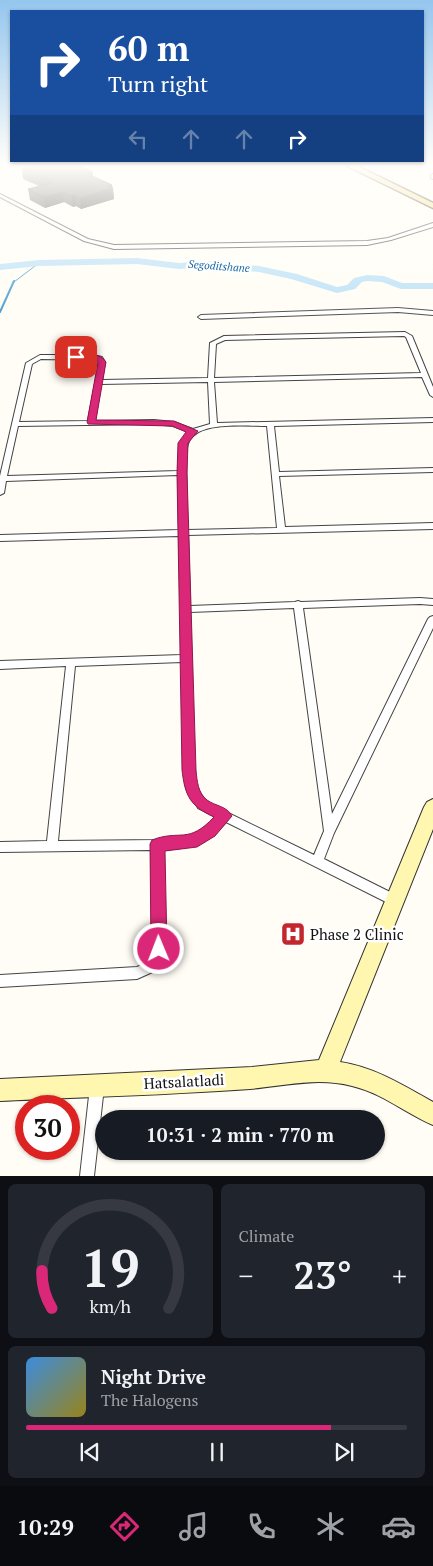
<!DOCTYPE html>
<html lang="en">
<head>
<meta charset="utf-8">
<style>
	:root { --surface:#171b24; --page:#20242c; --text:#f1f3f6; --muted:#9ea1a6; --line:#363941; --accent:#db2777 }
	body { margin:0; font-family:"PT Serif",serif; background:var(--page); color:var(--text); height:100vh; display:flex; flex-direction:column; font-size:19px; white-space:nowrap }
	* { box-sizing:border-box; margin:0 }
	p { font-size:16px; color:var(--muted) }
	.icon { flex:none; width:28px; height:28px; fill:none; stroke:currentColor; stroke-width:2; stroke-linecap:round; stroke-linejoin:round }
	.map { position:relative; height:1176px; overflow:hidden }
	.drawer { display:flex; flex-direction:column; gap:8px; padding:8px; background:#0d0f14; flex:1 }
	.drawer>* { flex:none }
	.banner { position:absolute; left:10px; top:10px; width:414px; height:152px; border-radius:0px; box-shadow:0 1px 4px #0004; background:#1a4fa0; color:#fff; overflow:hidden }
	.speed { position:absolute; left:15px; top:1095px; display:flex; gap:10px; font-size:25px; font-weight:700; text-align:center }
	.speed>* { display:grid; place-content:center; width:65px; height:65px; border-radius:50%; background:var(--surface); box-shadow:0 1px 4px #0004; line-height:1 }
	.speed .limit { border:8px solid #d22; background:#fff; color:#111 }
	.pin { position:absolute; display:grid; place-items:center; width:42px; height:42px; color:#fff; margin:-21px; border-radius:10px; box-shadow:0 2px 8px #0006 }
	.me { position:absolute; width:55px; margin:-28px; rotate:359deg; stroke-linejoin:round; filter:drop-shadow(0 0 4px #0008) }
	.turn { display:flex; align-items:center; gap:18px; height:105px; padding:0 15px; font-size:22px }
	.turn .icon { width:65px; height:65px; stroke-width:2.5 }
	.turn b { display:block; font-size:35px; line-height:42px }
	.lanes { display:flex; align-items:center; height:48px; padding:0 15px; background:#0003; justify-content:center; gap:25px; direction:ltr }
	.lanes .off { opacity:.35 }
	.big { font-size:38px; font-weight:700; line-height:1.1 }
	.drawer .tile { flex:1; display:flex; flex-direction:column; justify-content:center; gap:8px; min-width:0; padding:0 18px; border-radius:8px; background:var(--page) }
	.drawer .dial { align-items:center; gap:0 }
	.dial svg { height:130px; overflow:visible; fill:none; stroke:var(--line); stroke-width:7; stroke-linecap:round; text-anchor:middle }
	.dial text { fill:var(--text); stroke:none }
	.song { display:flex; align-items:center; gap:15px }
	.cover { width:60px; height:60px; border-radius:8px; background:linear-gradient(135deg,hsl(210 70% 55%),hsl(50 70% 35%)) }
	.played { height:5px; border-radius:2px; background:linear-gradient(90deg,var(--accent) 80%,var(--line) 80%) }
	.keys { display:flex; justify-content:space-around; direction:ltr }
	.heat { display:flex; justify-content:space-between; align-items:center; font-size:28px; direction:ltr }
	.drawer .tiles { flex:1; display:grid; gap:8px; grid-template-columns:1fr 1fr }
	.tile:last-child { grid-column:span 2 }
	.trip { position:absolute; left:95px; top:1110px; width:290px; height:50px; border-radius:25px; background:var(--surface); box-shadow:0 1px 4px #0004; font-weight:700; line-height:50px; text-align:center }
	.tab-bar { display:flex; height:80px; justify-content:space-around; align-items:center; background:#090b0e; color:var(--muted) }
	.tab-bar .icon { width:35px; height:35px }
	.tab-bar .current { color:var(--accent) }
	.tab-bar b { font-size:22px; color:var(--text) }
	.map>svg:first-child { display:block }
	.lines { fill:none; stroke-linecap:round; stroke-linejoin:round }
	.stream-far1 { stroke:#3f96cf; stroke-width:1 }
	.stream { stroke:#3f96cf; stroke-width:2 }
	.river { fill:#b9e0f7; fill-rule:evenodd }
	.street-casing { stroke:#444; stroke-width:2 }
	.secondary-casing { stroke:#333; stroke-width:2 }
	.primary-casing { stroke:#222; stroke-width:3 }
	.street { fill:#fff; fill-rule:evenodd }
	.secondary { fill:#fff6b0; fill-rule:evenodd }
	.primary { fill:#f9d66b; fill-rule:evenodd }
	.wall { fill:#4d4742 }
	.shaded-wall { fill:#3f3936 }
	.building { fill:#5a524d; stroke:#3f3936 }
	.route { fill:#db2777; stroke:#8e194d }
	.labels { text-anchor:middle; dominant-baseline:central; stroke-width:5; stroke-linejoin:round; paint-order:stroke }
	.far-water-label { font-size:11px; font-style:italic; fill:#1768a6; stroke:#fff }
	.near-poi-label { font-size:15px; fill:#111; stroke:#fff; text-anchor:start }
	.near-street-label { font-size:15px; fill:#111; stroke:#fff }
</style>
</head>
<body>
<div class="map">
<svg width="433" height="1176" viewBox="0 0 433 1176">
	<rect width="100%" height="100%" fill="#fffdf5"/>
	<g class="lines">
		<path class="stream-far1" d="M14,282L39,263"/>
		<path class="stream" d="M0,312L14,281"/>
		<path class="river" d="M137,258L179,263L207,261L259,266L297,274L337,287L347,285L354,278L367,275L384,276L402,283H433V289H401L382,282L367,281L362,282L355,289L337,293L291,279L259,272L207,267L179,269L137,264L39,266L0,270V264L39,260Z"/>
		<defs>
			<path id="street" d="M433,174V179L431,178V175Z
				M0,194L88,239L114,245L367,241L388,238L433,223V227L391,240L367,245L114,249L84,241L0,197Z
				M398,308L433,311V315L398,312L201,319L198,317L201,315Z
				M405,332L412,336L433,387V397L430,395L422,377L214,382L217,423L433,418V422L274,426L279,472L433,468V472L279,476L285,527L433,523V529L188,535L190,606L295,602L298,601L301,602L420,598L433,599V605L420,604L303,608L332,814L428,619L430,617L433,616V628L334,833L324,859L400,897L402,901L400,905L396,907L226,822C203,847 195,847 163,850L165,949L157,970L137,979L0,987V975L137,967L148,962L153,949L151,850L0,852V842L47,841L66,666L0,669V661L182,655L179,536L0,541V535L179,530L178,475L6,481L4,493L0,495V476L26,363L40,355H93L102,357L105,362L102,380L208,378L210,343L224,336ZM404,336L406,337L421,373L214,378L216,344L225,340ZM41,359L98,360L99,362L88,421L19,422L32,364ZM208,382L210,424L193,429L174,422L154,420L95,421L101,384ZM154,424L173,426L189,432C178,442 179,457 178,471L7,476L18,426ZM267,426L277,528L187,530L186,454C187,447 188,440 193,436C207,422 248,426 267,426ZM294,608L324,831L314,855L206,802L196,787L194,770L190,612ZM182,662L184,770L186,788L198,808L216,817L206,827L190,837L157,840L58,841L75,666Z
				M97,1080L102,1082L104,1087L94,1176H80L90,1087L92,1082Z"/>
			<path id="secondary" d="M433,799V829L340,1062C374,1067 403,1085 433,1102V1125C405,1113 382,1093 352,1086C317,1077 284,1086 250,1089C167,1095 83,1097 0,1101V1079L252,1067L319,1060L424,807L427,802Z"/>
			<path id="primary" d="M341,163H351L433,203V208Z"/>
		</defs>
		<use href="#street" class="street-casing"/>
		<use href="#secondary" class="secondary-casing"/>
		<use href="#primary" class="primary-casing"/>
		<use href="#street" class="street"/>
		<use href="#secondary" class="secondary"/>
		<use href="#primary" class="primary"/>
	</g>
	<path class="wall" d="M22,168L93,172V176L112,185L114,199L81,209L76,206L73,207L64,202L45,208L30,200L28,189L39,186L23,179Z"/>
	<path class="shaded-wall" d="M112,185V188H113L114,199L81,209L80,198Z
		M63,192L64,202L45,208L44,197Z
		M75,195L76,206L73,207L72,196Z"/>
	<path class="building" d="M39,163H74L93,172L88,174L112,185L108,186L113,188L80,198L75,195L72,196L63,192L44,197L28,189L53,183L22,168Z"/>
	<linearGradient id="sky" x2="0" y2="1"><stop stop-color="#95c6ee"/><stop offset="0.5" stop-color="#fffefa"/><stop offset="1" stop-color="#fffefa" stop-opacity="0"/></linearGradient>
	<rect width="433" height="328" fill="url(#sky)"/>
	<path class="route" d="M76,354C87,354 99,352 106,362L96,420L174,421L198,431L188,443L187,473L196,770C197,781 198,793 207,800C215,806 227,806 232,816L215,836L197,847L165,851L167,949L165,955L159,957L153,955L151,949L150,844L152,840C180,829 188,845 214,817C190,806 185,796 182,770L177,473L178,443L186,432L172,426L88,424L87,422L98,362L93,359H73L71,357Z"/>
	<defs>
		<symbol id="hospital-square" viewBox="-11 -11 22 22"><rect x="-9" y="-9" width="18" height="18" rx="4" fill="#c4262e" stroke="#fff"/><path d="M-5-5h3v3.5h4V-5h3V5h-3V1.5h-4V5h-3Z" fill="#fff"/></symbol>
	</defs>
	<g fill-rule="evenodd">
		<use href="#hospital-square" x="279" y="920" width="28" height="28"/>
	</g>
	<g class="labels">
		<g class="far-water-label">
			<text transform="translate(219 266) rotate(4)">Segoditshane</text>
		</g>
		<g class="near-poi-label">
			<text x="310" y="934">Phase 2 Clinic</text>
		</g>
		<g class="near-street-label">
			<text transform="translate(184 1081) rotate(-3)">Hatsalatladi</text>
		</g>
	</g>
</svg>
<div class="speed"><div class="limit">30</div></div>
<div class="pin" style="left:76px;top:357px;background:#d93025"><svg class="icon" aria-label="arrive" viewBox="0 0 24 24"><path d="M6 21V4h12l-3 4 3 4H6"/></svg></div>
<svg class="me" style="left:159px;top:949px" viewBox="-20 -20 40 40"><circle r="17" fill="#db2777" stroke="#fff" stroke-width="3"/><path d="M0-11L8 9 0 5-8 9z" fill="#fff"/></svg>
<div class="trip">10:31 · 2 min · 770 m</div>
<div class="banner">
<div class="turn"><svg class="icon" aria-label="right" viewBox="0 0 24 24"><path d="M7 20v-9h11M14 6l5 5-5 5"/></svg><div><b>60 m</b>Turn right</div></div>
<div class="lanes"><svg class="icon off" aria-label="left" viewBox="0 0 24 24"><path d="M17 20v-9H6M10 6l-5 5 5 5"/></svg><svg class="icon off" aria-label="ahead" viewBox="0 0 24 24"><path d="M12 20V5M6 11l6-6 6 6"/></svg><svg class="icon off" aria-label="ahead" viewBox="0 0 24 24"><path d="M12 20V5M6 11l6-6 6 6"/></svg><svg class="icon" aria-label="right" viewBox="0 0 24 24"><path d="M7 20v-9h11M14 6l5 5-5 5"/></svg></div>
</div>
</div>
<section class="drawer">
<div class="tiles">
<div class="tile dial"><svg viewBox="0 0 100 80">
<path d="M14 69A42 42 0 1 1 86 69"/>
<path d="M14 69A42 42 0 0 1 8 46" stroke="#db2777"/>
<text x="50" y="56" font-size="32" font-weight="700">19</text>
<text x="50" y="72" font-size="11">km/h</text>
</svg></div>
<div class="tile"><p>Climate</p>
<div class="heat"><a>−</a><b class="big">23°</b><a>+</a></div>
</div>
<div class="tile">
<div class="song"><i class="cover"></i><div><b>Night Drive</b><p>The Halogens</p></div></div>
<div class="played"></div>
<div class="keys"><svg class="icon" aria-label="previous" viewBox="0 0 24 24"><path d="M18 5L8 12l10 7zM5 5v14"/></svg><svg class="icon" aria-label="pause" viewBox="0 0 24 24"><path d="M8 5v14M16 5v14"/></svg><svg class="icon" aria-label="next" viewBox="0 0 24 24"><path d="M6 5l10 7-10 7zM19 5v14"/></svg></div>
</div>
</div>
</section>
<nav class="tab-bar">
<b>10:29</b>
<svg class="icon current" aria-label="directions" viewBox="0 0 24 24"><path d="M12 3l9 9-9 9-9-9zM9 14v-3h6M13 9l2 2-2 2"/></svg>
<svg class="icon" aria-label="music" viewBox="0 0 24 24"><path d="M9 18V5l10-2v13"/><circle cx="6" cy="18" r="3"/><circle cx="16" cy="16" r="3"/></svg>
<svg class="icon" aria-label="phone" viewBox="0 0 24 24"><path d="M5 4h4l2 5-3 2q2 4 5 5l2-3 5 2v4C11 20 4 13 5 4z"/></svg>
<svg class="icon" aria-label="climate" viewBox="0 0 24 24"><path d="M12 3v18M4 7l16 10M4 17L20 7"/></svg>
<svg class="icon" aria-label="car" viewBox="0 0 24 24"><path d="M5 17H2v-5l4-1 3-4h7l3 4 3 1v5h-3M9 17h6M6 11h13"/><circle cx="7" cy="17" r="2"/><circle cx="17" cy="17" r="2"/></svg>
</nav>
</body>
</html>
